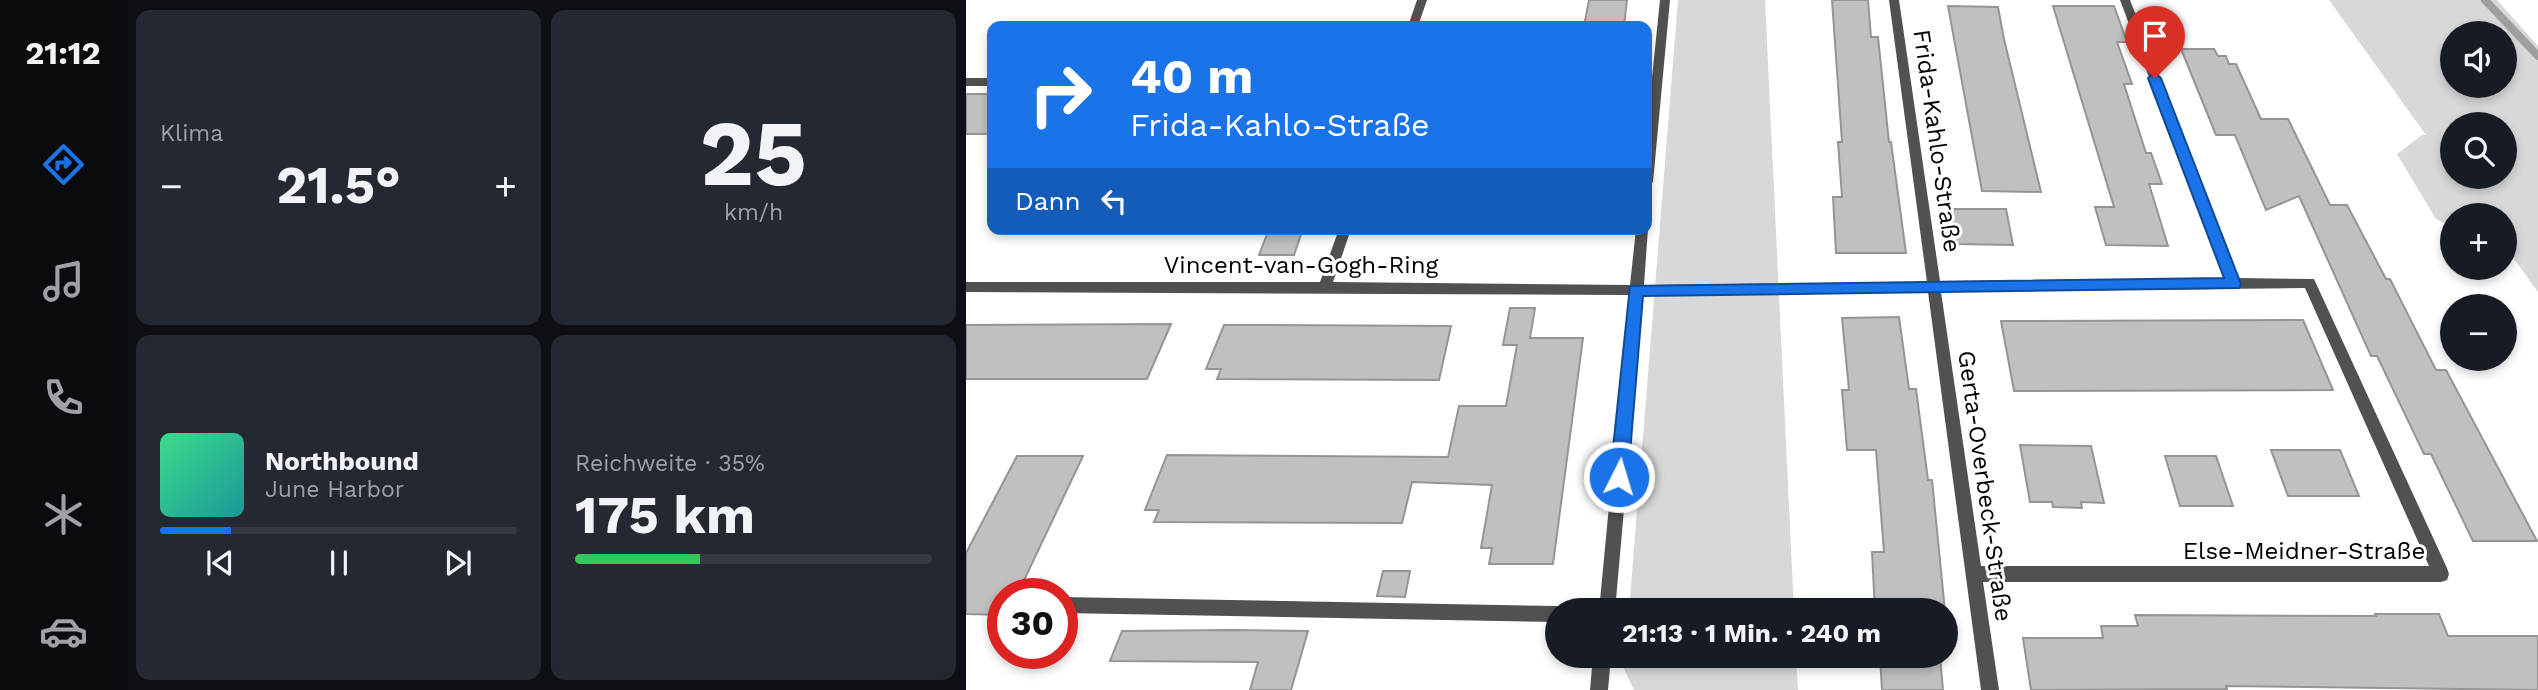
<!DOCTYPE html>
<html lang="de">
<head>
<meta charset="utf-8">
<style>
	:root { --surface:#171b24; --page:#242831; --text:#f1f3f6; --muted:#9ea1a6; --line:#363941; --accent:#1a73e8 }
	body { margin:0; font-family:"Work Sans",sans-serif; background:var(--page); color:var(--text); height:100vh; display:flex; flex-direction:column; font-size:26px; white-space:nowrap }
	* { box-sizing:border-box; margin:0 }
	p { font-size:23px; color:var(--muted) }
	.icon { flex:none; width:38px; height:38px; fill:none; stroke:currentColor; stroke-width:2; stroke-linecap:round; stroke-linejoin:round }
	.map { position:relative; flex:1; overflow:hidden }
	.panel { display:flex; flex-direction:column; gap:10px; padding:10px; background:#0d0f14; width:840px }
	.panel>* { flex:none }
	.guide { position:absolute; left:21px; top:21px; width:665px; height:214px; border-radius:14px; box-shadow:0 4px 10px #0003; background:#1a73e8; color:#fff; overflow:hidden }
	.controls { position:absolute; left:1474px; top:21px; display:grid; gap:14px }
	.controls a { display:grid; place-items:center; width:77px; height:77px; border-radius:50%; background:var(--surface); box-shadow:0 4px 10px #0003; font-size:35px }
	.speed { position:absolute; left:21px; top:578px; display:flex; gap:14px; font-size:35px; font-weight:700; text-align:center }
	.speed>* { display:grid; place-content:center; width:91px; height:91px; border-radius:50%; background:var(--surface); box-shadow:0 4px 10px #0003; line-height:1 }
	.speed .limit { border:10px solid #d22; background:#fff; color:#111 }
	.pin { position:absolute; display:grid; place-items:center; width:60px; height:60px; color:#fff; margin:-72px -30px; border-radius:50% 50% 50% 0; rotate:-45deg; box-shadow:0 0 7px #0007 }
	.pin .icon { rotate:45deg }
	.me { position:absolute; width:77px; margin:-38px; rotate:5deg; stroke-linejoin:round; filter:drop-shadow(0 0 5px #0008) }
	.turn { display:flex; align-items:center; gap:24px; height:147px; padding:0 28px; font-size:32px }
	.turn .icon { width:91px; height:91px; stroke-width:2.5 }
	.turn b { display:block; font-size:49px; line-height:60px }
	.then { display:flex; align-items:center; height:66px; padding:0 28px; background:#0003; gap:14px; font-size:26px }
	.big { font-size:52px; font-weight:700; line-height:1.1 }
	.panel .tile { flex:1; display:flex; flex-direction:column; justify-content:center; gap:10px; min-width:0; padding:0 24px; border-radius:14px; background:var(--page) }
	.panel .dial { align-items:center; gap:0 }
	.dial b { font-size:91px; line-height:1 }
	.song { display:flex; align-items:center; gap:21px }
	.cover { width:84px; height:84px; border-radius:10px; background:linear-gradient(135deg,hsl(150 70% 55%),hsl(180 70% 35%)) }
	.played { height:7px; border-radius:4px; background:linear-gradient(90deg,var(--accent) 20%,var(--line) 20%) }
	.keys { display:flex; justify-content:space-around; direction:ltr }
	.heat { display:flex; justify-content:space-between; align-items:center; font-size:38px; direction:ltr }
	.charge { height:10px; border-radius:5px; background:linear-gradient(90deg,#34c759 35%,var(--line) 0) }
	.panel .tiles { flex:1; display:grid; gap:10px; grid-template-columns:repeat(2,1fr) }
	.trip { position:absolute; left:579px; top:598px; width:413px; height:70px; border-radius:35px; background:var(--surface); box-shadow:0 4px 10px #0003; font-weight:700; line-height:70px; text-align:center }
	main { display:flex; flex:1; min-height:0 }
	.tab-bar { display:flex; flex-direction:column; width:126px; justify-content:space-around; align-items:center; background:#090b0e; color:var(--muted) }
	.tab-bar .icon { width:49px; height:49px }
	.tab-bar .on { color:var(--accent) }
	.tab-bar b { font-size:32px; color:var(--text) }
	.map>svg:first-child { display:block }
	.green { fill:#d8d8d8; fill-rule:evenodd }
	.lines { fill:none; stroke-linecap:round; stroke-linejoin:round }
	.stream { stroke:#9f9f9f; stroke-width:8 }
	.building { fill:#c0c0c0; stroke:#959595; stroke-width:2 }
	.lane { fill:#515151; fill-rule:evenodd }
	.street { fill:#515151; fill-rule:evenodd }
	.route { fill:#1a73e8; stroke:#114b97; stroke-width:2 }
	.labels { text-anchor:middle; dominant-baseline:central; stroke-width:6; stroke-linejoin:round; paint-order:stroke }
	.street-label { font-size:24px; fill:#000; stroke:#fff }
</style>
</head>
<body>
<main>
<nav class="tab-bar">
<b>21:12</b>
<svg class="icon on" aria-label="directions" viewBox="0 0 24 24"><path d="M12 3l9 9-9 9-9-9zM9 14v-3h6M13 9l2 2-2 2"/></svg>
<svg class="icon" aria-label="music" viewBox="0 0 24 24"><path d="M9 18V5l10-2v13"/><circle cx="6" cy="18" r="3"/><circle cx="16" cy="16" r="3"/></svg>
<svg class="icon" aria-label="phone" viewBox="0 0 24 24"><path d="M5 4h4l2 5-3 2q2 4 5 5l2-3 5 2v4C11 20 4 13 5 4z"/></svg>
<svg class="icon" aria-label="climate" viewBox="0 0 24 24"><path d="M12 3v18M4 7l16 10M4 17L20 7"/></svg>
<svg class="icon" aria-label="car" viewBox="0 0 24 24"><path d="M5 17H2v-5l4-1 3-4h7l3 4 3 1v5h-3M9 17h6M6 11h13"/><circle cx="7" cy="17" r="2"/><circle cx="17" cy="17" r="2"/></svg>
</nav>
<section class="panel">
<div class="tiles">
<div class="tile"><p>Klima</p>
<div class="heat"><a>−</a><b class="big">21.5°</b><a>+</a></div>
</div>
<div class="tile dial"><b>25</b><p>km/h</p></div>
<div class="tile">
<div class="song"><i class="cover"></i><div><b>Northbound</b><p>June Harbor</p></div></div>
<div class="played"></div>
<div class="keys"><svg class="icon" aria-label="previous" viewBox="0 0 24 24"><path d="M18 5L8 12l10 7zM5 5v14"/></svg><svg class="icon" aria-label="pause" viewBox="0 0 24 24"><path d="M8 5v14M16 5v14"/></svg><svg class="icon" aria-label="next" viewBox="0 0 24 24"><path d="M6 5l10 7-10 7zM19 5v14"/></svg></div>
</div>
<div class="tile"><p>Reichweite · 35%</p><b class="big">175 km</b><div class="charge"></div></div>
</div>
</section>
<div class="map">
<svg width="1572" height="690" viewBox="0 0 1572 690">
	<rect width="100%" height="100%" fill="#fff"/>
	<path class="green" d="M712,0H799L828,611H663Z
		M1363,0H1531L1572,46V292L1538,245V215H1486V227L1470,219L1431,154L1456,135H1460ZM1486,33H1538V86H1486ZM1486,124H1538V177H1486Z
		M659,656H830L832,690H668L658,669Z"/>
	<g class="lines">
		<path class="stream" d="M1519,0L1572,56"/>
	</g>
	<path class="building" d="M623,0H661L658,26H618Z
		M866,0H902L905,37H912L923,142H925L940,253H870L867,197H876L872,142H876Z
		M982,6L1032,7L1038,39L1075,192L1016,191Z
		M1087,6H1148L1161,42H1151L1166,84H1158L1180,153H1185L1196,184H1183L1202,246L1140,245L1129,207H1148Z
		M1215,49H1248L1252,56H1260L1263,64H1270L1295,119H1322L1364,205H1381L1420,279H1424L1470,370H1480L1571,541H1507L1465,454H1458L1411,356H1405L1333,196L1300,210L1269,135H1250Z
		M0,94H26V134H0Z
		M985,209H1040L1047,245L990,244Z
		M303,229H337L328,255H293Z
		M544,308H569L564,338H617L587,564H523L526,548H515L526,485L446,482L436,523L188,522L193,510H179L201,455L482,457L493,406H540L551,345H537Z
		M933,317L943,389H950L962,480H966L979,611H909L906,552H918L910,450H881L876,390H883L876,318Z
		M1337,320L1367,390L1048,391L1035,321Z
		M205,324L181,379H0V325Z
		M258,325H287L485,326L473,380L251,379L255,369H240Z
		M1054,445L1125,446L1138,503L1115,502L1116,508L1087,507L1086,502H1064Z
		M1305,450H1374L1393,496H1322Z
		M51,456H117L52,593H37V615L0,614V553Z
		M1199,456H1250L1267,506H1214Z
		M417,571H444L439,597L411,596Z
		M1409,614H1473L1482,636H1572V690L1260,686L1261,689L1065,690L1057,638H1137L1135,626H1172L1169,615L1410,616Z
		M267,630L342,631L325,690H284L292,662L144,661L156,631Z
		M914,656H974L977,690H916Z"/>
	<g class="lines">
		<path class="lane" d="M96,597L592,606L599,611H592V622L96,613Z"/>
		<path class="street" d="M451,0H461L452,26H442Z
			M694,0H704L687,182L681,187V126Z
			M923,0H933L974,281L1259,279L1154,0H1164L1272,278L1348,279L1481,568L1483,574L1481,580L1475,582H1017L1033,690H1015L962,292L677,295L649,611H633L663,295L0,292V282H354L373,229H385L367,282L664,285L670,229H681V226L682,229L678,285L961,282ZM1339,288L1463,566H1015L975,292Z
			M0,78H26V86H0Z
			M627,656H645L642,690H624Z"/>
	</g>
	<path class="route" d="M1189,73L1195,78L1275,284L1273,288L677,296L662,477L659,483L653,485L647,483L644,477L664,286L1258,278L1182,78Z"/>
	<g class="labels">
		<g class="street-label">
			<text transform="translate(971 141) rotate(82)">Frida-Kahlo-Straße</text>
			<text x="335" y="265">Vincent-van-Gogh-Ring</text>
			<text transform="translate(1019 486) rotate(82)">Gerta-Overbeck-Straße</text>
			<text x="1338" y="551">Else-Meidner-Straße</text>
		</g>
	</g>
</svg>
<div class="controls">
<a><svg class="icon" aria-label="sound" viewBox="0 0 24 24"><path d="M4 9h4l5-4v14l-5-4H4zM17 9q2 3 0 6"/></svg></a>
<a><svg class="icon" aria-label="search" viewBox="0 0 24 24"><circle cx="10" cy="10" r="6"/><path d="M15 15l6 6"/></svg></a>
<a>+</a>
<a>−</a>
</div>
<div class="speed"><div class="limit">30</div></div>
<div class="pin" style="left:1189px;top:78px;background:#d93025"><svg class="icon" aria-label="arrive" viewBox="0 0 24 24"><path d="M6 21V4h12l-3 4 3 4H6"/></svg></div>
<svg class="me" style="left:653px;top:477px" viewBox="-20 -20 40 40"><circle r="17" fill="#1a73e8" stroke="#fff" stroke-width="3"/><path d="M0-11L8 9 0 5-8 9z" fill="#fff"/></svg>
<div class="trip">21:13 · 1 Min. · 240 m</div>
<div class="guide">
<div class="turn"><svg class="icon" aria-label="right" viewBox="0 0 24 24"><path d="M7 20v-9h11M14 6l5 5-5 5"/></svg><div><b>40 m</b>Frida-Kahlo-Straße</div></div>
<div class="then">Dann<svg class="icon" aria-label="left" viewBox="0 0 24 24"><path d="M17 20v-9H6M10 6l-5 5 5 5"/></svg></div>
</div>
</div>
</main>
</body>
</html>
